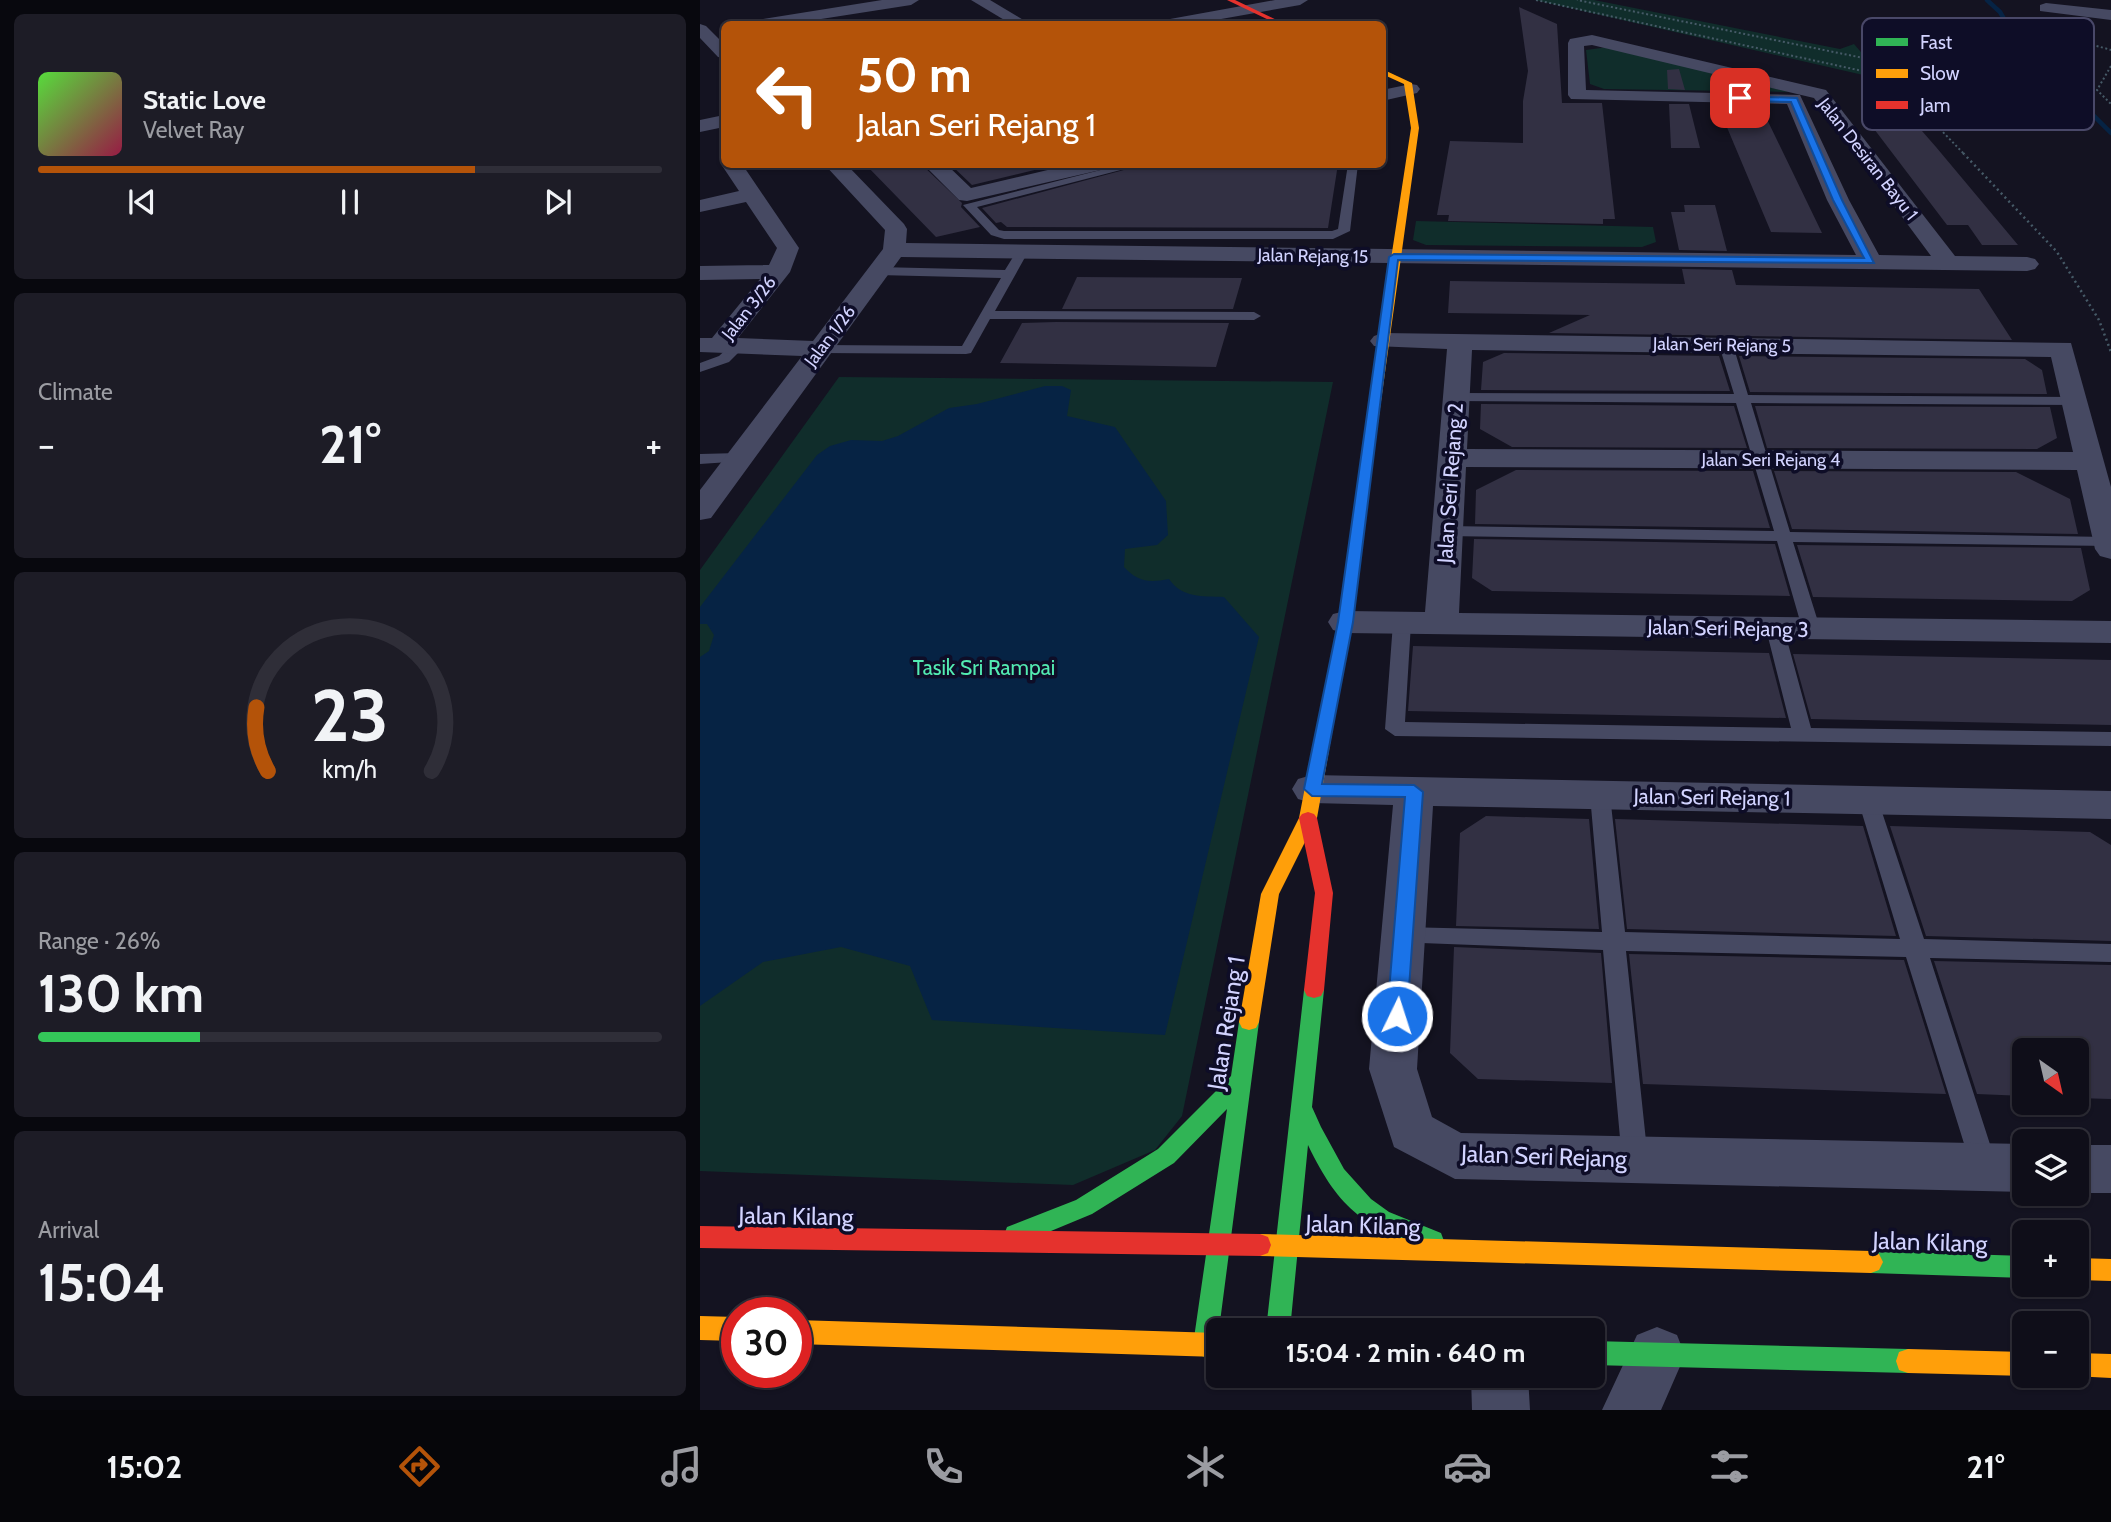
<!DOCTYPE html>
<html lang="en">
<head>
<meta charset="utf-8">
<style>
	:root { --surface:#0f0e19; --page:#1d1c26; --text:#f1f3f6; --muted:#9b9ca2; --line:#2f2e38; --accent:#b45309 }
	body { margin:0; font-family:Cabin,sans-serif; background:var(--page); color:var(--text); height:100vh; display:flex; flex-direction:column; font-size:26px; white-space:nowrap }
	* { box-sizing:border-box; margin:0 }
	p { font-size:23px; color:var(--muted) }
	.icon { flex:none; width:38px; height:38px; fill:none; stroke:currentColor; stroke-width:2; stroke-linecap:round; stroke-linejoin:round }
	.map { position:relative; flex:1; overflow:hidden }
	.side { display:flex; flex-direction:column; gap:14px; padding:14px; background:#08080e; width:700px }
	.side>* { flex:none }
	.banner { position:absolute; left:21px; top:21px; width:665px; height:147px; border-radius:10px; box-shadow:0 2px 5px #0004,0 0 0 2px var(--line); background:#b45309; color:#fff; overflow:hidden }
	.needle { width:46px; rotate:146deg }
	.tools { position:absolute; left:1312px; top:1038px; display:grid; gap:14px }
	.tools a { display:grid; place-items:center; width:77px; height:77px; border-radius:10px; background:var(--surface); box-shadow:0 2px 5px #0004,0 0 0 2px var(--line); font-size:35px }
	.speed { position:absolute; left:21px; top:1297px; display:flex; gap:14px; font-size:35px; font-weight:700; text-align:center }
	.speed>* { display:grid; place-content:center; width:91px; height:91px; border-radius:50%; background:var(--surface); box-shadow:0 2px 5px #0004,0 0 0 2px var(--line); line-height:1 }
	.speed .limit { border:10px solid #d22; background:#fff; color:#111 }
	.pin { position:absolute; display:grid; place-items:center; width:60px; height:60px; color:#fff; margin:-30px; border-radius:14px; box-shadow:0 4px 10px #0006 }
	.me { position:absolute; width:77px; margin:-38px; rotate:4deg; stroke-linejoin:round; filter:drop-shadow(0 0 5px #0008) }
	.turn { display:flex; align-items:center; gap:24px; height:147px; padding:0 21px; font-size:32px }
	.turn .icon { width:91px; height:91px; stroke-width:2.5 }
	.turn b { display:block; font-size:49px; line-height:60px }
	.big { font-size:52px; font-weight:800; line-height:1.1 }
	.side .tile { flex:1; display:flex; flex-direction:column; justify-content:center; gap:10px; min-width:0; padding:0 24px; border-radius:10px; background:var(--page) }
	.side .dial { align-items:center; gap:0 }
	.dial svg { height:182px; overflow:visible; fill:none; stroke:var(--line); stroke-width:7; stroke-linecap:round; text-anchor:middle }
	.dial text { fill:var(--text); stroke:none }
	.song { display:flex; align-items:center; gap:21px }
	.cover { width:84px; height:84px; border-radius:10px; background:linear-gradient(135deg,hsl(110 70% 55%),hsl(340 70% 35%)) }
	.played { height:7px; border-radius:4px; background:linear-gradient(90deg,var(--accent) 70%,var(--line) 70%) }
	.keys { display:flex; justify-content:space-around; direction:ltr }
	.heat { display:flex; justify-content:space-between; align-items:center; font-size:38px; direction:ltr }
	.charge { height:10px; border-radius:5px; background:linear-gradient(90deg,#34c759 26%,var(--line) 0) }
	.trip { position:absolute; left:506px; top:1318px; width:399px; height:70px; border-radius:10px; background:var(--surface); box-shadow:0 2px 5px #0004,0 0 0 2px var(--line); font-weight:800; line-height:70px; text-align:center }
	.dock { display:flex; height:112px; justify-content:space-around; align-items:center; background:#06060a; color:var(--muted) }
	.dock .icon { width:49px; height:49px }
	.dock .active { color:var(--accent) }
	.dock b { font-size:32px; color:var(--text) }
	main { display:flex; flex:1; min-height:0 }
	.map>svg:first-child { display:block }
	.green { fill:#102d2b }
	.water { fill:#062344 }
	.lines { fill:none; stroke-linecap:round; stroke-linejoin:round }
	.stream { stroke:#062344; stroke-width:4.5 }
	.building { fill:#323043 }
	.path-far1 { stroke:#465a67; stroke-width:2; stroke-dasharray:2 2.5; stroke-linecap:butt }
	.path { stroke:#465a67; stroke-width:2.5; stroke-dasharray:2 3.5; stroke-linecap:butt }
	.lane { fill:#464962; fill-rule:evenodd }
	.street { fill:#464962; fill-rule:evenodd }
	.fast { fill:#30b455; fill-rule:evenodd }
	.slow { fill:#ff9f0a; fill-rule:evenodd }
	.jam { fill:#e5322d; fill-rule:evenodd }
	.route { fill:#1a73e8; stroke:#114b97; stroke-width:2 }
	.labels { text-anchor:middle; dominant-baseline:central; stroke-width:7; stroke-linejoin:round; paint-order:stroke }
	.far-street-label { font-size:18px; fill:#d2d3ff; stroke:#0e0d27 }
	.street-label { font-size:21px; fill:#d2d3ff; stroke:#0e0d27 }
	.park-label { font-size:21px; fill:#53ebb2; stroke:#0e0d27 }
	.near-street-label { font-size:24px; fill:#d2d3ff; stroke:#0e0d27 }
	.key { fill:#0e0d27; stroke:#494868; stroke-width:2 }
	.key-label { font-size:19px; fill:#d2d3ff }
</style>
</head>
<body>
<main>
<section class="side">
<div class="tile">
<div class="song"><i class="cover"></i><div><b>Static Love</b><p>Velvet Ray</p></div></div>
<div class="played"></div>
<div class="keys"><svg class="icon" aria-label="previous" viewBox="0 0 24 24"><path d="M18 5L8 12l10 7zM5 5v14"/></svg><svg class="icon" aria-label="pause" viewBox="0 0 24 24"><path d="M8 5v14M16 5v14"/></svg><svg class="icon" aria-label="next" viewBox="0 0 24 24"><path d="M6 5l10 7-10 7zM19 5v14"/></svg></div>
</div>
<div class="tile"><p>Climate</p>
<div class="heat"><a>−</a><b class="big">21°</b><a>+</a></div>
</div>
<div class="tile dial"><svg viewBox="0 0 100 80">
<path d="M14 69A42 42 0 1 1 86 69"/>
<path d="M14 69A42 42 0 0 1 9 41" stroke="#b45309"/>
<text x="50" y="56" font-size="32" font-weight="700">23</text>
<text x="50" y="72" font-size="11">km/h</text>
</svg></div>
<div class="tile"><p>Range · 26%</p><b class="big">130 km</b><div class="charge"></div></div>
<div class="tile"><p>Arrival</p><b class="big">15:04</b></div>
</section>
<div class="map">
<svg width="1411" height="1410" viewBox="0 0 1411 1410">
	<rect width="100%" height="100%" fill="#141321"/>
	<path class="green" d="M835,0H894L1140,49L1154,44L1185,80Z
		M908,47L1089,92L904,89L890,84L886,50Z
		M716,221L953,227L956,242L942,247L726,245L713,240Z
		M139,377L633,382L482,1116L455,1150L373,1185L0,1171V570Z"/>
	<path class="water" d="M345,386H362L371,390L367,416L415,427L466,501L468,535L457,545L425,549L424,567C438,582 449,583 469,579C482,598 502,596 524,597L559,637L465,1035L232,1020L210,966L141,947L63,962L0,1006V657L9,651L14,635L7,624H0V607L117,455L130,446L151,440L182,441L198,436L249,408L277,404Z"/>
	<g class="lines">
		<path class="stream" d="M1287,0L1300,12L1314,36L1411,133"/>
	</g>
	<path class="building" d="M819,7L857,24L862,103H902L915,219H903V224L748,221L749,215H737L750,141L823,143V101L828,71Z
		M979,69L985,90L968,89L967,70Z
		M1173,75L1236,147L1318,245H1282L1268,225H1247L1168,121Z
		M969,104H989L1000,148H971Z
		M1018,106L1061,107L1122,233L1071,232Z
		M165,164H221L262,203L261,207L280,227L236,237Z
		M250,164H359L272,185Z
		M446,164H638L628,228L307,227L301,222L296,223L282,208Z
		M984,205H1015L1027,251L979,250L971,212H985Z
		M982,269L1032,270L1036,285L1279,289L1312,340L849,333L890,315L748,313L750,281L985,284Z
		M377,277L542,278L533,309H362Z
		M356,322L529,323L516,367L300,363L322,323Z
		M804,353L1019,356L1030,391L781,390L783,362Z
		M1039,356L1325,359L1342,370L1347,394L1050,392Z
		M781,404L1034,406L1047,448L812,447L780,429Z
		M1055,406L1350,407L1357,438L1337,449L1067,448Z
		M816,470L1053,471L1070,528L775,524L776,490Z
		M1074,471L1316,472L1370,499L1378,534L1092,529Z
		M774,539L1075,544L1090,596L792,591L772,578Z
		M1097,545L1381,548L1390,590L1372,601L1113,597Z
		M713,646L1069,653L1086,718L708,711Z
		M1093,654L1411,660V725L1111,719Z
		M786,816L889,819L899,929L756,926L760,833Z
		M915,819L1163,826L1196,936L927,929Z
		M1190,826L1390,832L1411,845V941L1226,936Z
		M754,947L901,953L912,1083L778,1079L750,1053Z
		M929,954L1204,960L1246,1094L943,1084Z
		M1234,961L1411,965V1099L1377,1098V1050H1325V1096L1277,1094Z"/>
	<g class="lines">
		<path class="path-far1" d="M836,0L1190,77L1193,64L877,0
			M1193,64C1197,56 1201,47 1210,43C1253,24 1367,36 1411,50
			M1411,66L1397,90L1411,104
			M1190,77L1265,155"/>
		<path class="path" d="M1263,153L1357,252L1399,320L1411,352"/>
		<path class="lane" d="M424,164H444L277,207L299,230L304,231H632L638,229L648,164H658L650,231L633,239H304L291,235L263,205Z
			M322,248L328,252L295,311L554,312L561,316L554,320L290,319L271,353L266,354L121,353L114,349L121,345L262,346L301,278L178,275L172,271L178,267L305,270L318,249Z
			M1026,341L1033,345L1048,395L1375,397L1382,401L1375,405L1051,403L1090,532L1409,537L1411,546L1093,542L1120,628L1111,634L1102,628L1077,541L747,536L739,531L747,526L1074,531L1036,403L756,401L749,397L756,393L1034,394L1019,345Z
			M34,342L46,345L29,362L0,372V363L19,356Z
			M39,453L44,455V461L0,464V454Z
			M702,617L711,623L705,722L1091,728L1066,629L1075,623L1084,629L1111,728L1411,732V746L695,736L685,729L693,623Z
			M900,788L907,790L910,795L925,932L1200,939L1158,800L1161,795H1175L1178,800L1224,939L1411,944V962L1230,958L1297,1166L1293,1175L1284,1178L1275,1175L1271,1166L1206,957L926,951L948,1160L944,1169L935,1172L926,1169L922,1160L903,950L695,942L692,936L695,930L703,927L902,932L890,795L893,790Z"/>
		<path class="street" d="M182,0H219L211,5L89,24H55L63,19Z
			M271,0H290L330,24H311Z
			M575,0H608L600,5L493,24H462L470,19Z
			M1346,3L1411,10V20L1340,11V5Z
			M0,24L6,26L24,44V58L18,57L0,38Z
			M892,35L1126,90L1255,256L1327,257L1335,259L1339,264L1335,269L1327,271L201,257L11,518L0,520V490L102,356L0,352V338H12L60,279L0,280V266L69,265L77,248L46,202L0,212V200L39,191L21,164L24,160V164H42L99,248L90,272L38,338L113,341L183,249L185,230L124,164H146L204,224L207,229L206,243L1156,255L1127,200L1087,104L871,99L868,95V43L870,39ZM892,45L1114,98L1231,256L1179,255L1149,200L1100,95L886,90L884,46Z
			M711,84L717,85L720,89L717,93L682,101V90Z
			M24,115V127L0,132V120Z
			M223,164H246L271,188L373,164H412L409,168L267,201L259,200Z
			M683,333L1371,343L1411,487V559L1400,556L1395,549L1377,470L766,467L759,613L1411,621V643L645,633L633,630L628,622L633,614L645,611L725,612L747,349L674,346L670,341L674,336ZM772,350L1351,357L1373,452L767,449Z
			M612,775L1411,791V819L733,806L717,1069L732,1117L761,1133L1325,1144V1192L755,1179L694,1147L669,1069L693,805L612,803L598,799L592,789L598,779Z
			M1377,1145H1411V1193H1377Z
			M957,1327L977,1335L985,1355L961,1410H902L937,1335Z
			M771,1376H828L830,1410H772Z"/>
		<path class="fast" d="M672,419L678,423L652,622L637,705L629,710L621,705L638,622L666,423Z
			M614,982L621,984L624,990L612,1107L621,1127L644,1169L671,1199L689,1212L741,1233L744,1241L741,1249L733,1252C666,1227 640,1212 608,1145L590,1330H566L604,990L607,984Z
			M549,1014L556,1016L559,1022L517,1345L514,1354L505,1357L496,1354L493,1345L527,1109L474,1163L392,1214L315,1246L307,1243L304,1235L307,1227L376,1200L458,1149L531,1076L539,1022L542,1016Z
			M1171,1251L1325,1256V1278L1171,1273L1163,1270L1159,1262L1163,1254Z
			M892,1341L1208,1349L1217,1352L1220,1361L1217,1370L1208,1373L892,1365Z"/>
		<path class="slow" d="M682,69L712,83L719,128L678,423L672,427L666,423L711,128L704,84L682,74Z
			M629,700L637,705L617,818L579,894L559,1022L556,1028L549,1030L542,1028L539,1022L561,894L599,818L621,705Z
			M560,1234L1171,1251L1179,1254L1183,1262L1179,1270L1171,1273L560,1256L552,1253L549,1245L552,1237Z
			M1377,1258L1411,1259V1281L1377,1280Z
			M0,1316L37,1317V1341L0,1340Z
			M96,1320L518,1333V1357L96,1344Z
			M1208,1349L1325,1352L1327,1376L1208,1373L1199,1370L1196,1361L1199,1352Z
			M1377,1353L1411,1354V1378L1373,1376H1377Z"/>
		<path class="jam" d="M527,0H535L585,24H577Z
			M608,812L614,814L617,818L633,893L624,990L621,996L614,998L607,996L604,990L615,893L599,818L602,814Z
			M0,1226L560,1234L568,1237L571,1245L568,1253L560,1256L0,1248Z"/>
	</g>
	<path class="route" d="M1037,96L1097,98L1142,200L1174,263L698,260L653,622L622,784L714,785L723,792L707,1016L704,1022L697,1024L690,1022L687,1016L705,797L612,796L604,789L638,622L689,257L694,254L1164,258L1133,200L1091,102L1040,101Z"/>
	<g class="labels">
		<g class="far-street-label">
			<text transform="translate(1168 159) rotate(52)">Jalan Desiran Bayu 1</text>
			<text transform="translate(613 256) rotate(1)">Jalan Rejang 15</text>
			<text transform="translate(49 308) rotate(-52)">Jalan 3/26</text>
			<text transform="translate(130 336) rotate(-53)">Jalan 1/26</text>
			<text transform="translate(1022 345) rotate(1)">Jalan Seri Rejang 5</text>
			<text x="1071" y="460">Jalan Seri Rejang 4</text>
		</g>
		<g class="street-label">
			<text transform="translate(750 483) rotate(-86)">Jalan Seri Rejang 2</text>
			<text transform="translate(1028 628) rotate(1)">Jalan Seri Rejang 3</text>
			<text transform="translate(1012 797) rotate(1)">Jalan Seri Rejang 1</text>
		</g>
		<g class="park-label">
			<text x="284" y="667">Tasik Sri Rampai</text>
		</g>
		<g class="near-street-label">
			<text transform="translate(526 1023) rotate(-81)">Jalan Rejang 1</text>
			<text transform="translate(844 1156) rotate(2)">Jalan Seri Rejang</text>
			<text transform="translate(96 1216) rotate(1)">Jalan Kilang</text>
			<text transform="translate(663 1225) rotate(2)">Jalan Kilang</text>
			<text transform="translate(1230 1242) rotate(2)">Jalan Kilang</text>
		</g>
	</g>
	<rect x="1162" y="18" width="232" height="112" rx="10" class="key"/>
	<rect x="1176" y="38" width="32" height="8" fill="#30b455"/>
	<rect x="1176" y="69" width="32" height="9" fill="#ff9f0a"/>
	<rect x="1176" y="101" width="32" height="8" fill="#e5322d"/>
	<g class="key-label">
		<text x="1220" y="49">Fast</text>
		<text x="1220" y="80">Slow</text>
		<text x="1220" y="112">Jam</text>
	</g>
</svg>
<div class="tools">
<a><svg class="needle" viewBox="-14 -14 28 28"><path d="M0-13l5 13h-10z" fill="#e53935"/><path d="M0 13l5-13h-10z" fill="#9b9ca2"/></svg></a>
<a><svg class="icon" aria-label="layers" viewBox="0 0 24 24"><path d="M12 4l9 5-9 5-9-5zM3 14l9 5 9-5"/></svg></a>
<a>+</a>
<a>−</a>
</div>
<div class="speed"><div class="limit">30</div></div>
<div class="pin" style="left:1040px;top:98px;background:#d93025"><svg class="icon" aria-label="arrive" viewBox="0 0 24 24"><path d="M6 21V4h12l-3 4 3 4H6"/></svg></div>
<svg class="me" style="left:697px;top:1016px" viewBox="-20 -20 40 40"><circle r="17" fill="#1a73e8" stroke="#fff" stroke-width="3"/><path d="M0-11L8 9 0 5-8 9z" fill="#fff"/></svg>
<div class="trip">15:04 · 2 min · 640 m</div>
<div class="banner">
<div class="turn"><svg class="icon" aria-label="left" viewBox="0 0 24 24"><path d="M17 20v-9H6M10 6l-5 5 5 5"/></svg><div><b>50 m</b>Jalan Seri Rejang 1</div></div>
</div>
</div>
</main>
<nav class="dock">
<b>15:02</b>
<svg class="icon active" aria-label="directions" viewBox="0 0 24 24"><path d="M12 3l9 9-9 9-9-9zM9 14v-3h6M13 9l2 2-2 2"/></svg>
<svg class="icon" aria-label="music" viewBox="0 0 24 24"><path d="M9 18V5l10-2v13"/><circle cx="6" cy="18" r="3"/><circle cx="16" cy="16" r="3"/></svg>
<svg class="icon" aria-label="phone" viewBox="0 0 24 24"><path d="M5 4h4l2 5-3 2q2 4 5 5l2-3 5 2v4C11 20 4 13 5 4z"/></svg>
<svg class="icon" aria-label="climate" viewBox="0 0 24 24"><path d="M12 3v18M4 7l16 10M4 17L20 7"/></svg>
<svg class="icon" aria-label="car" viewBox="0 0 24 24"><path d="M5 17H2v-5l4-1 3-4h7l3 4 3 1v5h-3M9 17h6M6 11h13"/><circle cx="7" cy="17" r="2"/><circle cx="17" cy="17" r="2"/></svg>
<svg class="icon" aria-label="filters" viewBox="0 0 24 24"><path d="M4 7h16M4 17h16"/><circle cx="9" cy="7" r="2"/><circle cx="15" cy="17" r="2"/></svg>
<b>21°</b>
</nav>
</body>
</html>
